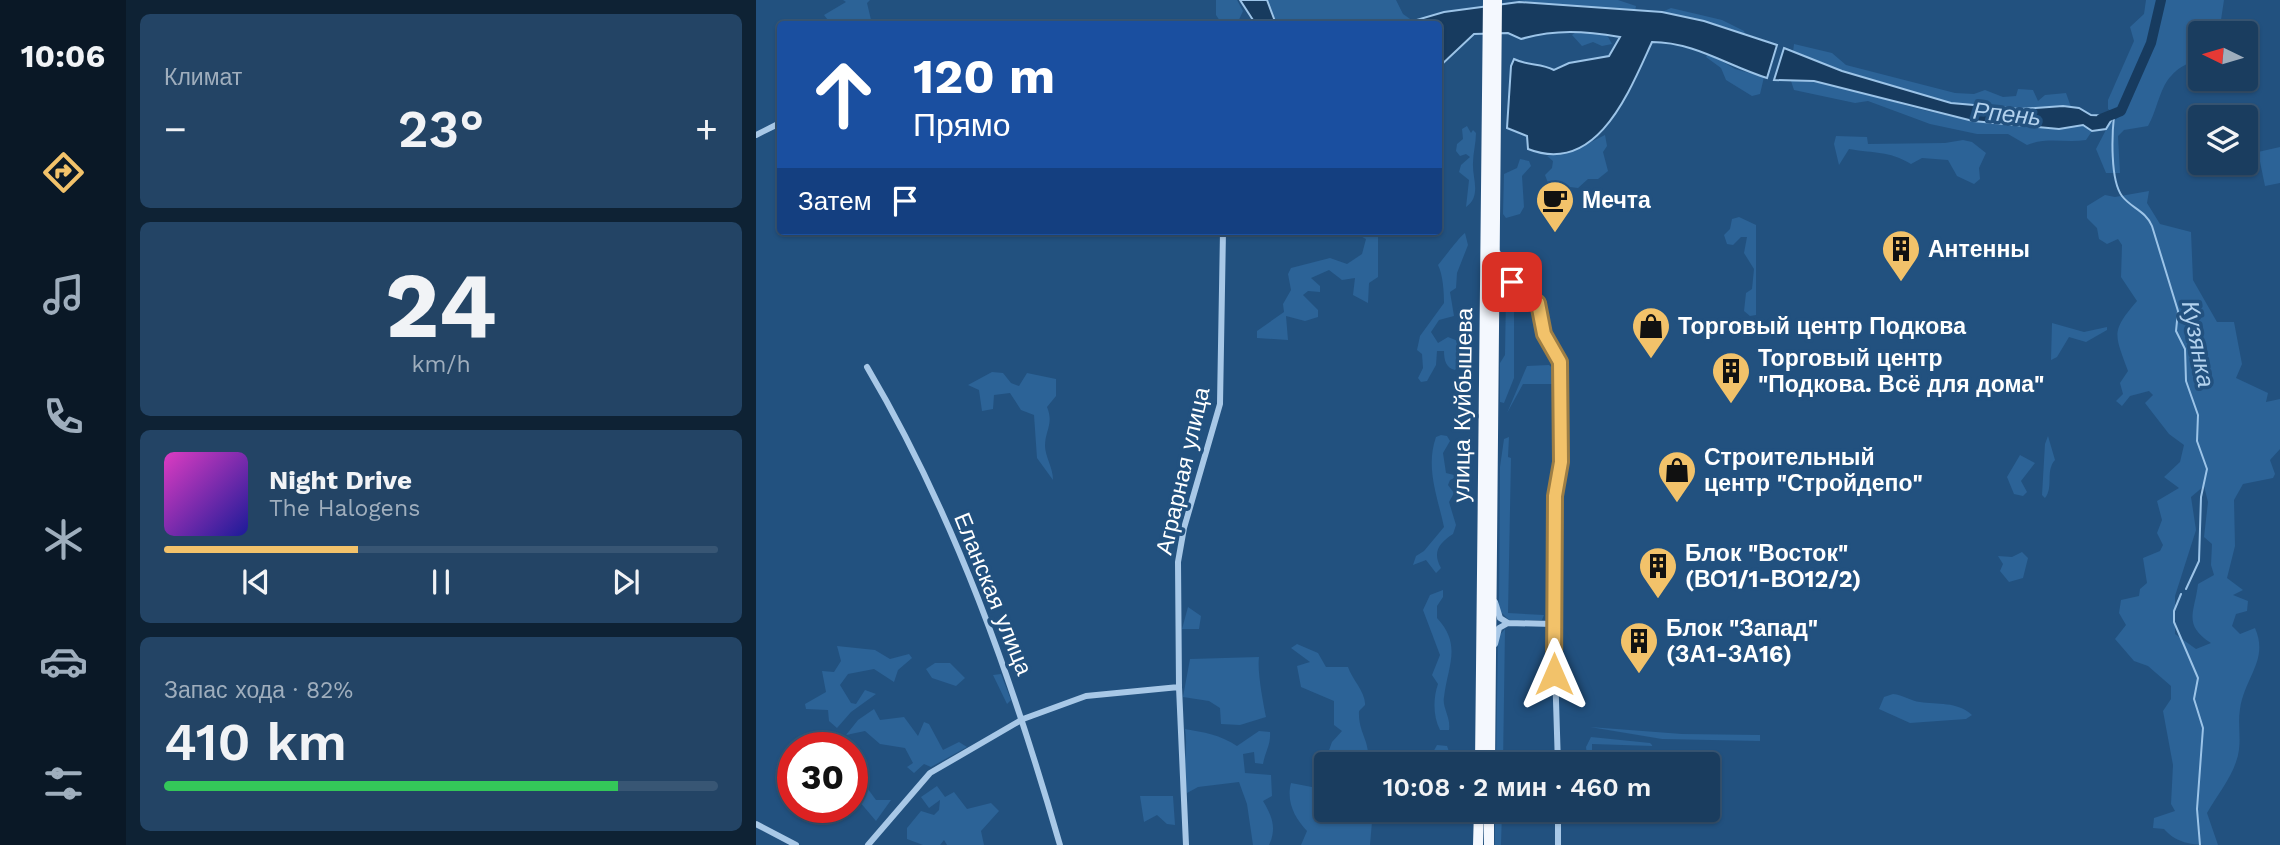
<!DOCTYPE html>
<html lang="ru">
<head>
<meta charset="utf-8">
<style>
	:root { --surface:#1a3d5f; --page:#234465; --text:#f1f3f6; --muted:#9faebd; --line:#385674; --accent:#f2c26a }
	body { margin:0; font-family:"Work Sans",sans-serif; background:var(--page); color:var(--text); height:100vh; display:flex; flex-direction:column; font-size:26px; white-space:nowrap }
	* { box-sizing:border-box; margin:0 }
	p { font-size:23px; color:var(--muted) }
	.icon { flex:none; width:38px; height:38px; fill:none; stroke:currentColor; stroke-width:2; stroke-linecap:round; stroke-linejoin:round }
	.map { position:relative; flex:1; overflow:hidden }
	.details { display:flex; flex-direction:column; gap:14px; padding:14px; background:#0e2234; width:630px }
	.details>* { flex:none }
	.banner { position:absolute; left:21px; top:21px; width:665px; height:214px; border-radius:7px; box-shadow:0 2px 5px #0004,0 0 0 2px var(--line); background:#1a4fa0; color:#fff; overflow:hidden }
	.needle { width:46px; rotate:275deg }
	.fabs { position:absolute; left:1432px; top:21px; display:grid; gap:14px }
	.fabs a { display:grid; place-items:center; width:70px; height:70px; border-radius:7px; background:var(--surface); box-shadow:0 2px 5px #0004,0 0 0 2px var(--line); font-size:35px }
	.speed { position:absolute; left:21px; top:732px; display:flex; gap:14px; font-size:35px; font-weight:700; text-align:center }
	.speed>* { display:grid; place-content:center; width:91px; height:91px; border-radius:50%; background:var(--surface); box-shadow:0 2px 5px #0004,0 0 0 2px var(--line); line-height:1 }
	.speed .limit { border:10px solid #d22; background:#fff; color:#111 }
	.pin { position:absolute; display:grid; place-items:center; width:60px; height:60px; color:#fff; margin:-30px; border-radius:14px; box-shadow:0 4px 10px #0006 }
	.me { position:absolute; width:77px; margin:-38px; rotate:0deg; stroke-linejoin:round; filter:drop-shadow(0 0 5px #0008) }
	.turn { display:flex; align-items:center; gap:24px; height:147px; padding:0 21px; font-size:32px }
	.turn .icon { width:91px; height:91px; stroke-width:2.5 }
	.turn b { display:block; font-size:49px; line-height:60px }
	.then { display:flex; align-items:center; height:66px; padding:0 21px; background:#0003; gap:14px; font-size:26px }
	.big { font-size:52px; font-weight:600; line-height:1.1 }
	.details .tile { flex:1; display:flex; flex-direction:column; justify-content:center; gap:10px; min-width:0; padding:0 24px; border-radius:10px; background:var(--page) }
	.details .dial { align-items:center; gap:0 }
	.dial b { font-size:91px; line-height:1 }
	.song { display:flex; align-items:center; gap:21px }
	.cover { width:84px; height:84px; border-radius:10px; background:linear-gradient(135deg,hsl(310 70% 55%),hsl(240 70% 35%)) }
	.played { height:7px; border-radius:4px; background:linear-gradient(90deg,var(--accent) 35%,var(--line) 35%) }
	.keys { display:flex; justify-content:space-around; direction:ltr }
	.heat { display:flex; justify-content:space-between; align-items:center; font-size:38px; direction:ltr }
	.charge { height:10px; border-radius:5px; background:linear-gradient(90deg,#34c759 82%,var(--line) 0) }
	.trip { position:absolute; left:558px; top:752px; width:406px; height:70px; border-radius:7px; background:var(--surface); box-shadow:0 2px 5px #0004,0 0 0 2px var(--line); font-weight:600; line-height:70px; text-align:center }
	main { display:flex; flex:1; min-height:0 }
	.tabs { display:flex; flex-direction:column; width:126px; justify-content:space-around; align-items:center; background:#0a1826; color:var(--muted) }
	.tabs .icon { width:49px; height:49px }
	.tabs .selected { color:var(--accent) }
	.tabs b { font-size:32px; color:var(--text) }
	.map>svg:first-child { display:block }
	.green { fill:#2c6397; fill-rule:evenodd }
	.water { fill:#173b5f; stroke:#9cc4e8; stroke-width:2 }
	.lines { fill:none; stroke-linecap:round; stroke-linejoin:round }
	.stream { stroke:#9cc4e8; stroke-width:2 }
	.river { stroke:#173b5f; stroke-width:10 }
	.minor { stroke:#a8c8e7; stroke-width:6 }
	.trunk { stroke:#f4f8fe; stroke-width:10 }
	.route-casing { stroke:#9d7e45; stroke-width:18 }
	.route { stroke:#f2c26a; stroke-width:12 }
	.labels { text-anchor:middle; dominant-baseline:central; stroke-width:7; stroke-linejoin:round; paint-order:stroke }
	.poi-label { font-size:23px; font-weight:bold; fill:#fff; stroke:#22517f; text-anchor:start }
	.street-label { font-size:23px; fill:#fff; stroke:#22517f }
	.water-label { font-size:24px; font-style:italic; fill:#b3d2ee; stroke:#22517f }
</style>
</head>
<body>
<main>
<nav class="tabs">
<b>10:06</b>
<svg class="icon selected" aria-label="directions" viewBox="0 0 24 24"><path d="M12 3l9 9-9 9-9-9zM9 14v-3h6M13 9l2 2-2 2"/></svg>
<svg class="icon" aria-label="music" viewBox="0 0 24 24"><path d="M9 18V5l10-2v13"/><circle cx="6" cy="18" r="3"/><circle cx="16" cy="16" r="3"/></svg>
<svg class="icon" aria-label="phone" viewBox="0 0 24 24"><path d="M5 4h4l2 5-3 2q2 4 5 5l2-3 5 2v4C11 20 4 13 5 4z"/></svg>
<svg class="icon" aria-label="climate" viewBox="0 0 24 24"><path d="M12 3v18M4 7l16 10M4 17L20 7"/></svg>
<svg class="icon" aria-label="car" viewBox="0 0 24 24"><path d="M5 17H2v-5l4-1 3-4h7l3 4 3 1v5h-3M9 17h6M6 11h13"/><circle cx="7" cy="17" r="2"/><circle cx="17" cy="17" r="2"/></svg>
<svg class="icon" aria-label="filters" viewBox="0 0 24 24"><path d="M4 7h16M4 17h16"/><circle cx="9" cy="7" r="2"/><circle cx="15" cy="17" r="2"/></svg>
</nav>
<section class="details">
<div class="tile"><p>Климат</p>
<div class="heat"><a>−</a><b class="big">23°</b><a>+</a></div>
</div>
<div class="tile dial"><b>24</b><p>km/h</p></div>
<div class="tile">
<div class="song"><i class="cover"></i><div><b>Night Drive</b><p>The Halogens</p></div></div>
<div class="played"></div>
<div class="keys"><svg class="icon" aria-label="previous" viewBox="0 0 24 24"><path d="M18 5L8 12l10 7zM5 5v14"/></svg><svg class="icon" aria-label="pause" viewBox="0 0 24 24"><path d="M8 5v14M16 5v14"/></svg><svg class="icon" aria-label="next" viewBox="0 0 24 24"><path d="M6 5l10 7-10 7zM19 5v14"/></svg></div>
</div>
<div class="tile"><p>Запас хода · 82%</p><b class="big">410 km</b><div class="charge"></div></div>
</section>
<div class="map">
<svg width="1524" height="845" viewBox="0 0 1524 845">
	<rect width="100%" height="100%" fill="#22517f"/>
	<path class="green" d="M87,0H114L111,3L116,24H75L68,15L90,2Z
		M460,0H481L487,11L481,24H466L460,15Z
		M511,0H640L647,14L657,21L656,24H520Z
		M762,0H862L880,6L879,11L813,8Z
		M1390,0H1468L1463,33H1444C1444,72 1435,55 1416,75C1404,86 1401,111 1392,126L1368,130L1362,136L1364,173H1350L1340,149L1353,124L1363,117L1352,109V100L1378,41L1374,27L1388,14Z
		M915,8L966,20L988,31L990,36L948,21L906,12Z
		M823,30L851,35L856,44L846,46L837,42L826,46L816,35Z
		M1038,44L1076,53L1090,65L1199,93L1218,94L1229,90L1247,97L1260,96L1262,89L1277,90L1282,101L1289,95L1310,93L1315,107L1264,109L1195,103L1086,71L1037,52Z
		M952,53L979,69L1008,77L1004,94L996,96L970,80L965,68L950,57Z
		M1035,81C1078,80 1115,96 1156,107C1204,120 1278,133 1327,125L1336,131L1330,140C1310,143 1290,137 1271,145L1252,134H1221L1174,124L1112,101L1099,103L1038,90Z
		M711,126L715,133L717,130L720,133C720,143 717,153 717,163C716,178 726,196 710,207L713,180L703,172L705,165L714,157L710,154L704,156L700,151L701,144L707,139L706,129Z
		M849,135L851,146L847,152L852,171L842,179H832L822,188L806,186L800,180L792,183L789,175L796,168L797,161L791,156L817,151Z
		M1080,136L1111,137L1112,144L1189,143L1207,140L1216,142L1230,153L1223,168L1224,179L1218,184L1201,176L1192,160L1166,158L1155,164C1131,150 1120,154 1093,149L1083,165L1078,144Z
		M1524,147V183L1509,186L1502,152Z
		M764,159L773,161L775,166L766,176L768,207L764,214L750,218L747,214L748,174L761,168Z
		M1393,191L1391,203L1404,224L1435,232L1437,280L1461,322H1478L1486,364L1480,378L1512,393L1510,402L1524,399V449L1514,460L1519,474L1517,478L1487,484L1478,500L1479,546L1471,578L1487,590L1477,595L1492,601L1491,611L1480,614L1476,626L1484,634L1499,628C1513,660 1489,676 1484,709C1481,727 1487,743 1480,762C1474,780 1460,797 1451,813L1462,845C1439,845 1422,845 1408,829L1397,828L1398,818L1419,811L1415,804L1417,765L1407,711L1415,699V686L1392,666L1378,661L1359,639L1370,625L1363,613L1365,600L1383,596L1384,589L1391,583L1387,558L1404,551L1407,545L1401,533L1406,520L1401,501L1423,488L1408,477L1424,462L1428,445L1413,434L1389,403L1397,395L1393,391L1374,396L1366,406L1360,401L1367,394L1364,383L1372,371C1359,335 1354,332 1381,301L1365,277L1366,245L1362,239L1351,244L1343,239L1341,228L1331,218V206L1349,195L1359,197ZM1448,486L1452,502L1448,537L1456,544L1455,565L1458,575L1442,584C1439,612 1426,624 1455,643L1440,649L1419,634V596L1440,530L1435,497Z
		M983,217L1000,225V315L994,316L988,311L990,293L996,289L998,269L988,253L991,237H985L977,245L971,244L968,235L974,229L976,219Z
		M595,231H622V277L613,283L612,303L597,295L599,278L586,280L573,270L555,278L564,286V292L552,291L547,295L562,310V317L549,321L530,316L532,340L501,338V331L528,312L527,304L535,290L532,274L535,268L574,258L591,264L606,254L610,239Z
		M709,233L712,245L701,273L700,288L694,292L698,316L683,320L675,332L682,343L692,337L702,341L705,363L699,370C690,368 688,360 688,351H681L680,365L671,381L665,382L662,378L667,368L666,354L661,350L664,336L688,303C688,292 687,275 682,265C688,258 704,236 709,233Z
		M750,293L755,295L758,303V378L748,403L744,402V363L749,355Z
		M1296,323L1328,332L1351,327V330L1330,342L1313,337L1301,357L1295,360Z
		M793,365L800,371V384H767L751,413L771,366Z
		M236,372L247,373L255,383L263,386L271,373L300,379V396L291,407C298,424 289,430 289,446C289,456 297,468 297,480L281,458L278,415L265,410L254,393L238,395L237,409L226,411L223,390L212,385Z
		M685,435L691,436L694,441L687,453L690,473L702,476L694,480L692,485L698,493L693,502L700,525L697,534C683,543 676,552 685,568L680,573L670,560L657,565L660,556L668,551L688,527C682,498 669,468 680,437Z
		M1292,436L1299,460C1289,471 1298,487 1289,498L1286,495L1289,444Z
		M753,437L752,457L755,458L752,613L788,615L786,620H753L743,610L744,467L748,439Z
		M1264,455L1279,463L1265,481L1271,492L1267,496L1258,494L1251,477Z
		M1266,552L1272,558L1267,578L1253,582L1244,571L1247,564L1242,556L1256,557Z
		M687,590V597L681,606V618C706,645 692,665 688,697C686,708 695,717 693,730H684C677,717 677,698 682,684L676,675L684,655L667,610L674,595Z
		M432,607L445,616L443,629H426Z
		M749,629L747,765H740L742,637Z
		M541,644L562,653L570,667H592C596,679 610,693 609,705L603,711C602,734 615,740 612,765L577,762L572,753L576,742L586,731L578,725V701L545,687L541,666L554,662L535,648Z
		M81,646L119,650L134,659L153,654L156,658L142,670L138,682L118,669L92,674L84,685L95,703L100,704L109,690L120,694L95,712L81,728L73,721L72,710L50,709L49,704L70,692L66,671L78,672L85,661Z
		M503,657C501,671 507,702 510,717L484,725L465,724L464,708L453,701L427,697L434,659Z
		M179,663H194L209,678L200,686L176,678L170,669Z
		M245,674L255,700L251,704L237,675Z
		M1137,694C1147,695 1155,701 1164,702C1181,705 1201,701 1216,715L1210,719L1154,723L1123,709L1128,697Z
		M118,709L124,720L148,717L162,736L168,722L173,724L187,750L203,742L211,747L175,767L168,764L158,773L151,767L157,763L149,748L124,744L109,731L90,735L102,720Z
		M834,727L926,734L1004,735V741L906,739Z
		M429,729C447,732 465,735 481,746L503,731L514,732C515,745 509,752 507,764L499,763L498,752L487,754L489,773L515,775L516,796L507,801C516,816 521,828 513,845H497L491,804L483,782L442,787L431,793C424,772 433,751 429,729Z
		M835,737L894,743L897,746L836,744V765H832L830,747Z
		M681,745L691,746L698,765H675L676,754Z
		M103,777L120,800H135L120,821L103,801Z
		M570,779V810H617L614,845H545L551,831C539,818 530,802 535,783L561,788Z
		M181,786L189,797L198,792L211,809L235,803L243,811L225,831L228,845H191L188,840L184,845H167L151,839V828L165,811L178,815L183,810L184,800L173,808L165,797Z
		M384,796H417L419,825L411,824L401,815L388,822Z
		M739,810H746L745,845H739Z"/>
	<path class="water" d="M484,0H511L520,24H495L497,20Z
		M763,2L906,12L948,21L1021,45L1011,78C972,66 938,42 896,42C873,92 841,176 772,149L771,136L751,128L755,66L758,59C772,66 785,63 798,70L813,63L853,56L864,37C829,31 799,29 765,39L752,33L718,34L683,67L682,24H656L657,21L688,12Z
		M1028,48L1086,71L1195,103L1264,109L1307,106L1323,108L1335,115L1358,116L1350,129L1336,131L1327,125L1303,129L1217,121L1058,81L1018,80Z"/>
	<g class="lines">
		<path class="stream" d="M1358,116C1356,134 1354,180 1366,196C1375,208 1390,211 1396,226L1422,311L1420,331L1429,349L1430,381L1442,415L1441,441L1451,469L1445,497L1443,561L1430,589
			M1425,594L1418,611V622L1442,678L1438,699L1447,728L1441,809L1444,845"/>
		<path class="river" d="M1345,119L1365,111L1395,43L1405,0"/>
		<path class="minor" d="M0,135L24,123
			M742,253L747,272L782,303L788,334L804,361L805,462L800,479L797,604L802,765
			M111,367C199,516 256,679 304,845
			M739,602L744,618L752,623L797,624
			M739,644L743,628L752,623
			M802,810V845
			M0,824L40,845
			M112,845L174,773L267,719L330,696L423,687
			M430,845L423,687L422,562L428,528L464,404L467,231"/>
		<path class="trunk" d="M724,765L732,0
			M734,765L741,0
			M722,845L723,810
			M733,845V810"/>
	</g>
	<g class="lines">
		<defs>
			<path id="route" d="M756,282L782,303L788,334L804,362L805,462L799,496L798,674"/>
		</defs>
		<use href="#route" class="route-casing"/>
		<use href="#route" class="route"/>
	</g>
	<defs>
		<symbol id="cafe-pin" viewBox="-11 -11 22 30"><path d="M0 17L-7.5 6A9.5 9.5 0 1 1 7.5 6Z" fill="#f2c26a" stroke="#22517f"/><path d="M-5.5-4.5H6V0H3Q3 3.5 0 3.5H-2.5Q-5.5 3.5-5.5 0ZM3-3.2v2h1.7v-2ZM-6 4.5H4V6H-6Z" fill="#111"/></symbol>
		<symbol id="building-pin" viewBox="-11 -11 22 30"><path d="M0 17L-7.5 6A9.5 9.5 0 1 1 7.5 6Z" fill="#f2c26a" stroke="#22517f"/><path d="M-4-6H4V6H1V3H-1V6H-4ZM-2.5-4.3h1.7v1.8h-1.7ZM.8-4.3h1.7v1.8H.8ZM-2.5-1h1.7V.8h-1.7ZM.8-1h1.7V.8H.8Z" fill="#111"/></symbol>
		<symbol id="shop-pin" viewBox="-11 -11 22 30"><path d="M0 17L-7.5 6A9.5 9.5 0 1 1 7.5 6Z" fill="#f2c26a" stroke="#22517f"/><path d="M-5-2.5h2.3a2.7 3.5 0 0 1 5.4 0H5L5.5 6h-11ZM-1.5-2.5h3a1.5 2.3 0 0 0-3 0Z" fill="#111"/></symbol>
	</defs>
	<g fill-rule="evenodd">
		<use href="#cafe-pin" x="777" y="178" width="44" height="60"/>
		<use href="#building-pin" x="1123" y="227" width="44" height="60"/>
		<use href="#shop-pin" x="873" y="304" width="44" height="60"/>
		<use href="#building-pin" x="953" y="349" width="44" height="60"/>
		<use href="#shop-pin" x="899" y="448" width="44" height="60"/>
		<use href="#building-pin" x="880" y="544" width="44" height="60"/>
		<use href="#building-pin" x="861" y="619" width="44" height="60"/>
	</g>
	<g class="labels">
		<g class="poi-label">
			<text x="826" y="200">Мечта</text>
			<text x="1172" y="249">Антенны</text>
			<text x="922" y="326">Торговый центр Подкова</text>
			<text x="1002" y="358">Торговый центр<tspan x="1002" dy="26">"Подкова. Всё для дома"</tspan></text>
			<text x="948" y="457">Строительный<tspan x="948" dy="26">центр "Стройдепо"</tspan></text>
			<text x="929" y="553">Блок "Восток"<tspan x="929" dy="26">(ВО1/1-ВО12/2)</tspan></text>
			<text x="910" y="628">Блок "Запад"<tspan x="910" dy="26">(ЗА1-ЗА16)</tspan></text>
		</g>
		<g class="street-label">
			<text transform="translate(707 405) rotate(-89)">улица Куйбышева</text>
			<text transform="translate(427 471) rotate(-77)">Аграрная улица</text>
			<text transform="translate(237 594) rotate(68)">Еланская улица</text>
		</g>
		<g class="water-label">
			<text transform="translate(1251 114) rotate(6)">Рпень</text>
			<text transform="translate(1442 344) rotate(79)">Кузянка</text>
		</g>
	</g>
</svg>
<div class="fabs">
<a><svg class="needle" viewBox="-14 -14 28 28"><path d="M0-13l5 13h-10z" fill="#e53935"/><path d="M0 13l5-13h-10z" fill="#9faebd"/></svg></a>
<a><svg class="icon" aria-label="layers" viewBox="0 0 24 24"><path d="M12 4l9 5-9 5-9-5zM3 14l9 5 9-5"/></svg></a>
</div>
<div class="speed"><div class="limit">30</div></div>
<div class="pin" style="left:756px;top:282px;background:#d93025"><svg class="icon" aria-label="arrive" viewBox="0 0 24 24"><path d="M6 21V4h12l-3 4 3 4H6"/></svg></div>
<svg class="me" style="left:798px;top:674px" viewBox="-20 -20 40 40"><path d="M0-17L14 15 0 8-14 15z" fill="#f2c26a" stroke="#fff" stroke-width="4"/></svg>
<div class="trip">10:08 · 2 мин · 460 m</div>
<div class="banner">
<div class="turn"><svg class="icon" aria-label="ahead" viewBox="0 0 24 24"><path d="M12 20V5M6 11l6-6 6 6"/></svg><div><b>120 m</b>Прямо</div></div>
<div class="then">Затем<svg class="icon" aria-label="arrive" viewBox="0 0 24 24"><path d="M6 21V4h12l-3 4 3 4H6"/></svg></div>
</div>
</div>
</main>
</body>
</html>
